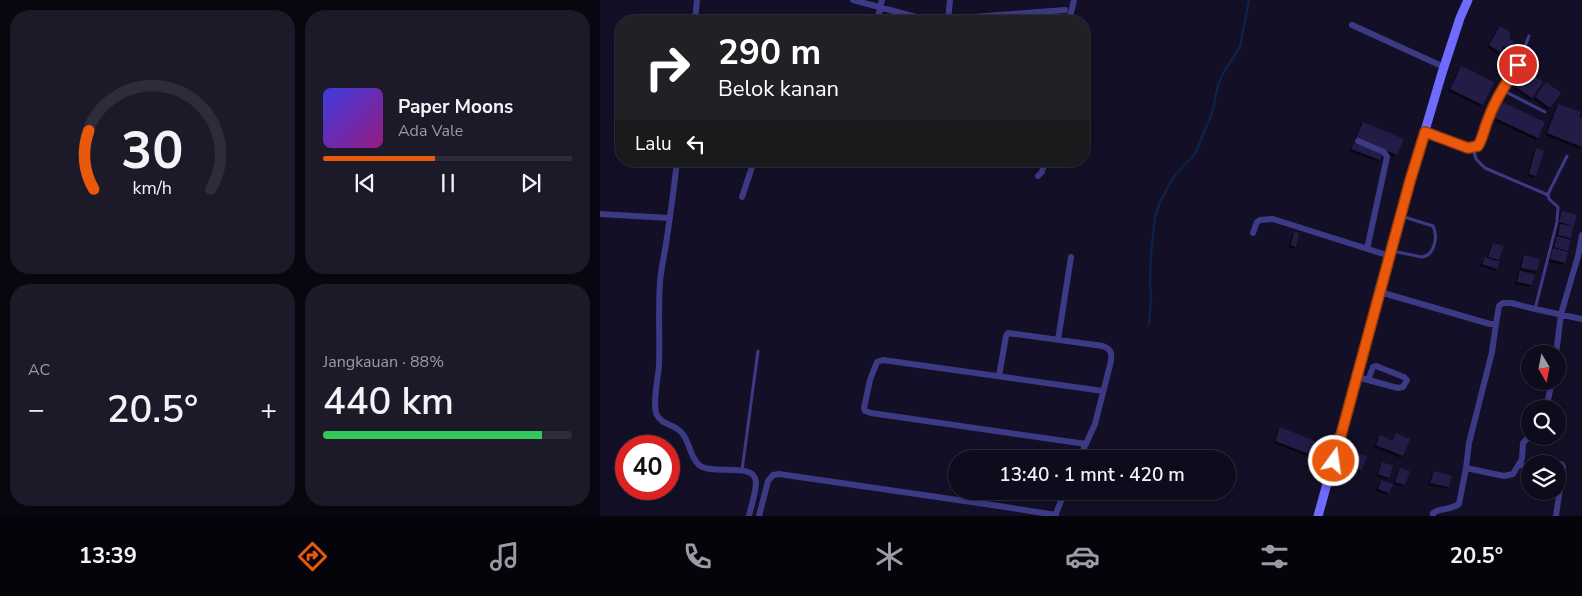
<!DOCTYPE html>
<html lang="id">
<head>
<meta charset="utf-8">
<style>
	:root { --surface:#0e0b1c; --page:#1c1929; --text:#f1f3f6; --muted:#9b9ba3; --line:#2e2b3b; --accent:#ea580c }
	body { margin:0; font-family:"Nunito Sans",sans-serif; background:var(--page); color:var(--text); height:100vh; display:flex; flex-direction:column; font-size:19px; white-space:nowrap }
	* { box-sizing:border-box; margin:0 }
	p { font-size:16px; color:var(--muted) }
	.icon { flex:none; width:28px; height:28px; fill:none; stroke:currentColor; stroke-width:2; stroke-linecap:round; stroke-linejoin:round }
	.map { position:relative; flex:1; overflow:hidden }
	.side { display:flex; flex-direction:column; gap:10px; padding:10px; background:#08060f; width:600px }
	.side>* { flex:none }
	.hud { position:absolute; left:15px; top:15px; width:475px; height:152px; border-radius:20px; box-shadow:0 2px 8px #0003,0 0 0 1px var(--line); background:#202124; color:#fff; overflow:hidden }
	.needle { width:32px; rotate:170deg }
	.controls { position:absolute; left:921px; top:345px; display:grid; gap:10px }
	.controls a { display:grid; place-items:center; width:45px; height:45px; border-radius:50%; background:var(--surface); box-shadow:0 2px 8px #0003,0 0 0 1px var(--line); font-size:25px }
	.speed { position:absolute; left:15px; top:435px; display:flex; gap:10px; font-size:25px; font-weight:700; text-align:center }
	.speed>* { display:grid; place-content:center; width:65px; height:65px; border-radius:50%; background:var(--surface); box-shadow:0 2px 8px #0003,0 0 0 1px var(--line); line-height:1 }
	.speed .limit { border:8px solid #d22; background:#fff; color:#111 }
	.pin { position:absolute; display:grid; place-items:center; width:42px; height:42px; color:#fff; margin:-21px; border:2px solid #fff; border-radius:50%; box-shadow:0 1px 5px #0007 }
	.me { position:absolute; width:55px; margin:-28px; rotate:14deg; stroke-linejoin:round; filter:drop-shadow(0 0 4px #0008) }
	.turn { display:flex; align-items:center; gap:18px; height:105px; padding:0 20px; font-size:22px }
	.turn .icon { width:65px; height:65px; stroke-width:2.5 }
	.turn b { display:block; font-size:35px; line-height:42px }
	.then { display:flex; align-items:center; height:48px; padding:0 20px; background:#0003; gap:10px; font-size:19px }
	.big { font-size:38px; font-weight:600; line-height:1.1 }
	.side .tile { flex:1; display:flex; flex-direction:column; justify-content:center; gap:8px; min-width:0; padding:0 18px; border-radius:20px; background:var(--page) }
	.side .dial { align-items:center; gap:0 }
	.dial svg { height:130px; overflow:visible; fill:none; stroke:var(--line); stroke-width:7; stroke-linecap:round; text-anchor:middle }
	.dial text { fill:var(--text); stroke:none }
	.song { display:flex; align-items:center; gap:15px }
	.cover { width:60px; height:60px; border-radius:8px; background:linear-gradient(135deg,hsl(240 70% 55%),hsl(310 70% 35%)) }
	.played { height:5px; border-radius:2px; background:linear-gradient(90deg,var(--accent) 45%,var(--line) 45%) }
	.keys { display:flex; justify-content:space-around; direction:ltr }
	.heat { display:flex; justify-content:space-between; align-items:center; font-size:28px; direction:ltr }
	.charge { height:8px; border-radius:4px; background:linear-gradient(90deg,#34c759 88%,var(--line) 0) }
	.side .tiles { flex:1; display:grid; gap:10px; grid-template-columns:repeat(2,1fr) }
	.trip { position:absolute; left:348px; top:450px; width:288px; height:50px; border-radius:25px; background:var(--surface); box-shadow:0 2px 8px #0003,0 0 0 1px var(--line); font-weight:600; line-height:50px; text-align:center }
	.dock { display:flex; height:80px; justify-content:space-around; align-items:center; background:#06040b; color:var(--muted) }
	.dock .icon { width:35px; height:35px }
	.dock .on { color:var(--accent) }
	.dock b { font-size:22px; color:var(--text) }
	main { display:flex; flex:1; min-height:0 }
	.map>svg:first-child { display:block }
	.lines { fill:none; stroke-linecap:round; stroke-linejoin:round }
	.stream { stroke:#0c2248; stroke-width:2.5 }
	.building { fill:#241b47; filter:url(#shadow) }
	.lane { stroke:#3d3a85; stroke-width:3 }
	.street { stroke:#3d3a85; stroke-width:6 }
	.secondary { stroke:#6f6bff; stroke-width:9 }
	.route-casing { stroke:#983908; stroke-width:12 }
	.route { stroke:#ea580c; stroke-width:9 }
</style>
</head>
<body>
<main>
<section class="side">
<div class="tiles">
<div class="tile dial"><svg viewBox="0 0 100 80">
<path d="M14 69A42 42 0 1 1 86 69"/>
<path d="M14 69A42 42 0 0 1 11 33" stroke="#ea580c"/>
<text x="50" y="56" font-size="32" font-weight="700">30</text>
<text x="50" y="72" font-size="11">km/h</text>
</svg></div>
<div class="tile">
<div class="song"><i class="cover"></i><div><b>Paper Moons</b><p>Ada Vale</p></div></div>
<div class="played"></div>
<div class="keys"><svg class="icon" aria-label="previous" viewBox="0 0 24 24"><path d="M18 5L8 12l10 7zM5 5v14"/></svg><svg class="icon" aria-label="pause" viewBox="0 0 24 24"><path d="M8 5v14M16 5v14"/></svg><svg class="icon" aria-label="next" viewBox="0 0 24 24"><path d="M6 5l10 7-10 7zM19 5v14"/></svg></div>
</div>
<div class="tile"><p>AC</p>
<div class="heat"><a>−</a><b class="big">20.5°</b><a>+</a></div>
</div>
<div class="tile"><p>Jangkauan · 88%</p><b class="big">440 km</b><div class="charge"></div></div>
</div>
</section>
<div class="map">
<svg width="982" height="516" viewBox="0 0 982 516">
	<defs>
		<filter id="shadow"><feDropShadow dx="-2" dy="2" stdDeviation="0" flood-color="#0009"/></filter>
	</defs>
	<rect width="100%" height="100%" fill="#130f26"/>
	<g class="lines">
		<path class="stream" d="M549,325L551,297L550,283L551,254L555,217L560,202L574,176L595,154L612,113L618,85L624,72L640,47L649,0"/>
	</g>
	<path class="building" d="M900,26L911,33L909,38L914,42L910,49L903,46L900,52L889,45Z
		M861,66L894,82L883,105L850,89Z
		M926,71L943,82L932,98L916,87Z
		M946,82L961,93L950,108L935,97Z
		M900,101L945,122L938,138L893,117Z
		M958,104L981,112L979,117L982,118V147L947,133Z
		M763,122L804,139L797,155L756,138Z
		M754,143L783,153L780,160L751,149Z
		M936,148L944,151L936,176L929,174Z
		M962,211L977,215L974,226L959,222Z
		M960,224L973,226L971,238L958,235Z
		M694,232L699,233L696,247L691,245Z
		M957,236L971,240L968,251L954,247Z
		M893,243L904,246L899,260L888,257Z
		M953,248L968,252L965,263L950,259Z
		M924,255L940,259L937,271L921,268Z
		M885,257L900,262L897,269L882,264Z
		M920,271L935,275L932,285L917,282Z
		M680,427L725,445L720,458L675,441Z
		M796,433L810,439L803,456L776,445L780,435L792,441Z
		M751,451L767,456L762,471L746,466Z
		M782,462L793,466L789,478L778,474Z
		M800,468L810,471L805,485L795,482Z
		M834,471L852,476L849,487L830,483Z
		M781,480L793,484L789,493L778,489Z"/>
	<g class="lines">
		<path class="lane" d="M902,90L945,112
			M825,133L868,148L878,146L883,136L888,118L902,90L918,65L929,36
			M873,148L876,159L885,168L948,195
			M792,251L822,257C835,255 838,236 833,226L801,216
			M935,309L957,222L958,207L949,199L948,194L967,156
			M142,470L158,351"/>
		<path class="street" d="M253,0L320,18L348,19L465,10
			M95,21L97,0
			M277,21L282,0
			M348,21L350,0
			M469,21L474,0
			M752,25L844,67
			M758,141L784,152L787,157L767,249
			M77,161C74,189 70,217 66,244C64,257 61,269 60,282C58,310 60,338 59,366C58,378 52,406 57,415C62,425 73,424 81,432C90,441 89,456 99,465C112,476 155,461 156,482C156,493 151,506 149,516
			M438,176L442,172L445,161
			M142,197L152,167L151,163L148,161
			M0,214L70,218
			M653,233L657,222L660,220L673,219L790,256
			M780,292L890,324H896L899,306L903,303H911L935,309L982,319
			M458,340L471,257
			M956,354L961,314L978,256L982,235
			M399,376L406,336L408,333L503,346C511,349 512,353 511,361L495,424L479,459
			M757,377L798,388L803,387L807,380L804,377L776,366L773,367L768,380
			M946,409L952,381
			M486,444L271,413L265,411L264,408L270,380L277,362L283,360L503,391
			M953,464H961L963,467L956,516
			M920,465L930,467
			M866,468L869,443L892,352L896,324
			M159,516L168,481L173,475L179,474L399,506L456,515
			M455,516L465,491
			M833,516V513C840,508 851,510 859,504L866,468L904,476L913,474L922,459L923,443L930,436"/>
		<path class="secondary" d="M718,516L761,362L810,181L842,73L860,18L868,0"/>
	</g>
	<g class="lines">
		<defs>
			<path id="route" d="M734,461L810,181L825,132L868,148L878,146C884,135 884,128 889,117C896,98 907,82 918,65"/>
		</defs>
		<use href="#route" class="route-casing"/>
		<use href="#route" class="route"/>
	</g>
</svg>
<div class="controls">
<a><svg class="needle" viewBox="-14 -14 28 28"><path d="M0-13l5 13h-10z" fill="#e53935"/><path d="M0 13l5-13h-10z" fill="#9b9ba3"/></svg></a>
<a><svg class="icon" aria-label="search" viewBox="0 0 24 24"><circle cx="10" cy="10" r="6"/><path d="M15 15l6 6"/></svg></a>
<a><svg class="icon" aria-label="layers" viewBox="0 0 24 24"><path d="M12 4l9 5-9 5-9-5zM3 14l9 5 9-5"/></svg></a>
</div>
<div class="speed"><div class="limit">40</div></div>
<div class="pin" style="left:918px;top:65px;background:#d93025"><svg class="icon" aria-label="arrive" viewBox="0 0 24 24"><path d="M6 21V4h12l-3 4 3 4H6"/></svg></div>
<svg class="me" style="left:734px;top:461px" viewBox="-20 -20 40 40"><circle r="17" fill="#ea580c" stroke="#fff" stroke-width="3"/><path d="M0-11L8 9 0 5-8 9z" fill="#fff"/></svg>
<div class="trip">13:40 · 1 mnt · 420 m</div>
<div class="hud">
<div class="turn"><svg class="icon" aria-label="right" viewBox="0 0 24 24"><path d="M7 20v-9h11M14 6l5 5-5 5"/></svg><div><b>290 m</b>Belok kanan</div></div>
<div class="then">Lalu<svg class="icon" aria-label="left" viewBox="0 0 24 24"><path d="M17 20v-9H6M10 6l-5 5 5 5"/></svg></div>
</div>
</div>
</main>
<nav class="dock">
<b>13:39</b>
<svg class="icon on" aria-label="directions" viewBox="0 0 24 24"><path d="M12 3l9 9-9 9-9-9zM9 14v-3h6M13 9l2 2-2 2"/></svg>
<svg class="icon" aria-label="music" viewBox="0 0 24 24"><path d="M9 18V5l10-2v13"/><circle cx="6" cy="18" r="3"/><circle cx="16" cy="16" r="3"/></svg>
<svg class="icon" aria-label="phone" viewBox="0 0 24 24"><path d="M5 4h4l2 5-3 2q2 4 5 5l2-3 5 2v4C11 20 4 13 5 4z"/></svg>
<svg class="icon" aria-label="climate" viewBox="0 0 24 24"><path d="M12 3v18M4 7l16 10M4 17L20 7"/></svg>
<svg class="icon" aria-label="car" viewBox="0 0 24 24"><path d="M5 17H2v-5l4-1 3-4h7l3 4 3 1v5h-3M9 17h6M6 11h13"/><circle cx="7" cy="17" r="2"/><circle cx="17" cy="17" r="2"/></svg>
<svg class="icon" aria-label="filters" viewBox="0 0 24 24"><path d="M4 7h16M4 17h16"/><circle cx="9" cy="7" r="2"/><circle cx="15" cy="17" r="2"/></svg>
<b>20.5°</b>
</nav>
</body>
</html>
